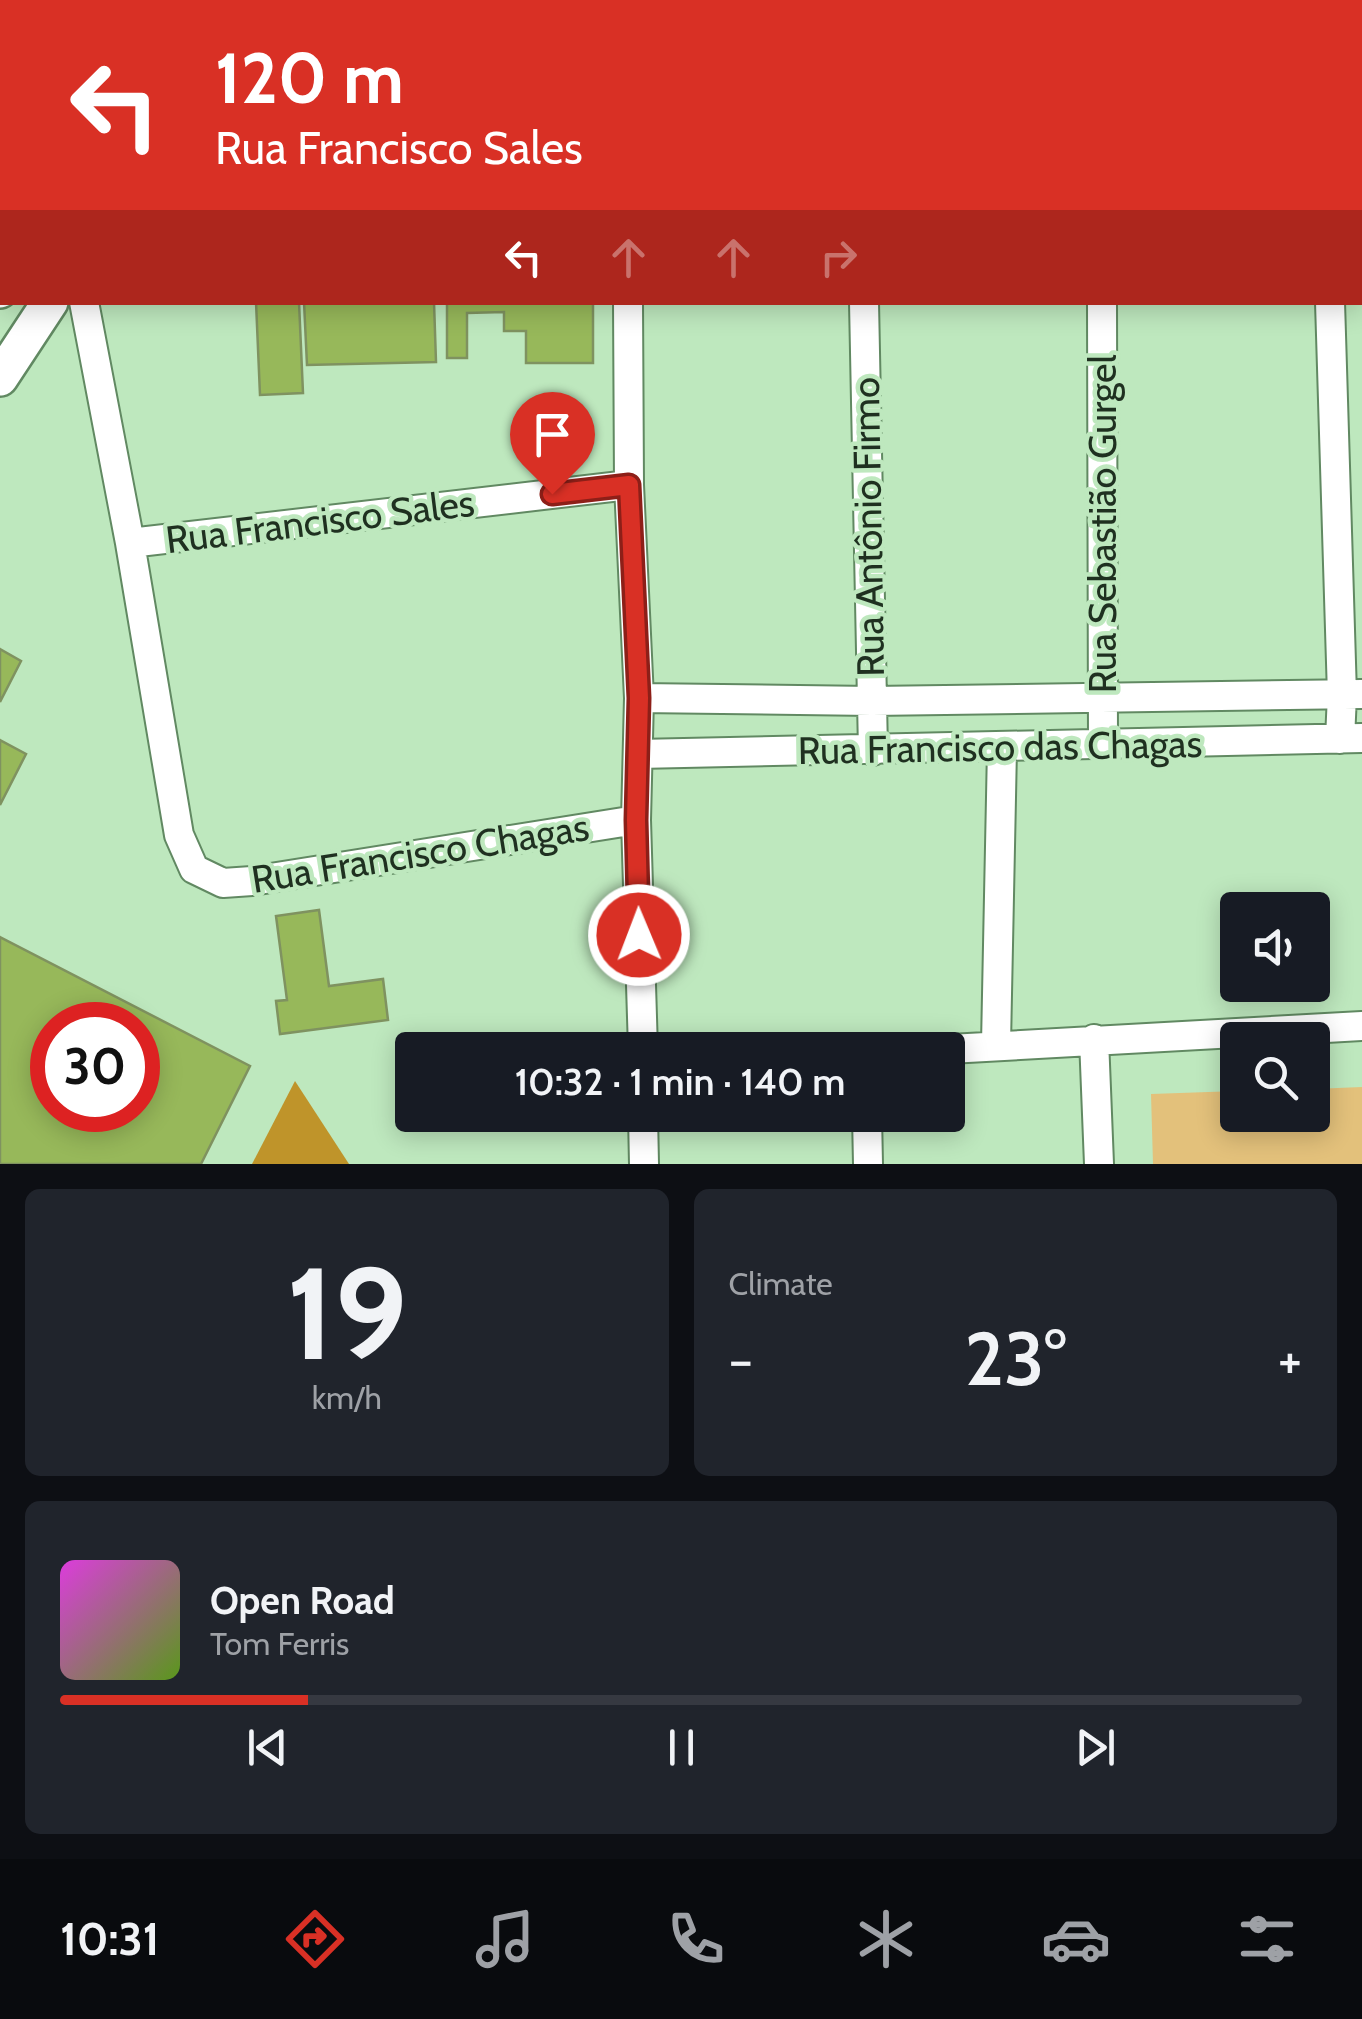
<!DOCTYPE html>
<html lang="en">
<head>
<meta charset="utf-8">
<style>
	:root { --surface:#171b24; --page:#20242c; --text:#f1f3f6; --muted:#9ea1a6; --line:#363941; --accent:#d93025 }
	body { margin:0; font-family:Cabin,sans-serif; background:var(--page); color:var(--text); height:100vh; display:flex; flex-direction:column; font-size:38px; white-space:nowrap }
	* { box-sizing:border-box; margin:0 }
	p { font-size:32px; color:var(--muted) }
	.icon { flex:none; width:55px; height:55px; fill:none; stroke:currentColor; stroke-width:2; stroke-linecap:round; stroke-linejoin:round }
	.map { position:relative; height:1164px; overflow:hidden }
	.drawer { display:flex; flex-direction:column; gap:25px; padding:25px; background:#0d0f14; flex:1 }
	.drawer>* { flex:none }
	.guide { position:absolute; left:0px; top:0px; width:1362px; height:305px; box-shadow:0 5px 25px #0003; background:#d93025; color:#fff; overflow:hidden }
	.controls { position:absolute; left:1220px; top:892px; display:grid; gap:20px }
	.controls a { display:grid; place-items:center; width:110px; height:110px; border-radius:10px; background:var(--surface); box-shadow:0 5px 25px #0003; font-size:50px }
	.speed { position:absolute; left:30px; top:1002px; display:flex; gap:20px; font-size:50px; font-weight:700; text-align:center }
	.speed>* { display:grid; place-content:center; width:130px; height:130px; border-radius:50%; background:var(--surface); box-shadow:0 5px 25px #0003; line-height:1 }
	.speed .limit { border:15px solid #d22; background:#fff; color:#111 }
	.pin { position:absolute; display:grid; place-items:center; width:85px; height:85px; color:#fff; margin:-102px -42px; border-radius:50% 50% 50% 0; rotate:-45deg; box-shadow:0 0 10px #0007 }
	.pin .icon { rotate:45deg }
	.me { position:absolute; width:110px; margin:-55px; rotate:359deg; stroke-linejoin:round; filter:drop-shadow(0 0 8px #0008) }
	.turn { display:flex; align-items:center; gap:35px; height:210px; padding:0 50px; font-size:45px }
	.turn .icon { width:130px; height:130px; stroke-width:2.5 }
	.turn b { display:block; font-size:70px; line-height:85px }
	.lanes { display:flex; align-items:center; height:95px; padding:0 50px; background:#0003; justify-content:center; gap:50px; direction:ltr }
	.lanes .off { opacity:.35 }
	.big { font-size:75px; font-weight:600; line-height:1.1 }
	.drawer .card { flex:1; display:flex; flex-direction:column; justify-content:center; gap:15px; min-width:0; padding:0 35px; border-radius:15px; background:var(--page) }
	.drawer .dial { align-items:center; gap:0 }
	.dial b { font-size:130px; line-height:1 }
	.song { display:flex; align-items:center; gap:30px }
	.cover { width:120px; height:120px; border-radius:15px; background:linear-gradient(135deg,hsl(300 70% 55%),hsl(90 70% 35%)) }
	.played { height:10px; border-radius:5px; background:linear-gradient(90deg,var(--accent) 20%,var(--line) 20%) }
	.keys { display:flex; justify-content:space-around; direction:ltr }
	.heat { display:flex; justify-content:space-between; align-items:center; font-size:55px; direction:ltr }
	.drawer .tiles { flex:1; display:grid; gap:25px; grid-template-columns:1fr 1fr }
	.card:last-child { grid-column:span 2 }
	.trip { position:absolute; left:395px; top:1032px; width:570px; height:100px; border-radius:10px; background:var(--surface); box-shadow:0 5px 25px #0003; font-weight:600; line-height:100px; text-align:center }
	.menu { display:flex; height:160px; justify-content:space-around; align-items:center; background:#090b0e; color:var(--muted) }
	.menu .icon { width:70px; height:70px }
	.menu .selected { color:var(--accent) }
	.menu b { font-size:45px; color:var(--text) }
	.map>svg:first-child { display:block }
	.green { fill:#e3c17b }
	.forest { fill:#bf942a }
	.building { fill:#97b85a; stroke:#7f9260; stroke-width:2.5; fill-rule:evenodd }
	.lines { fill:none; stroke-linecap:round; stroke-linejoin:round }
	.minor-casing { stroke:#618962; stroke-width:32 }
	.tertiary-casing { stroke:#618962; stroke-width:40 }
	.minor { stroke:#fff; stroke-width:28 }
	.tertiary { stroke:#fff; stroke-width:35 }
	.route-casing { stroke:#8d1f18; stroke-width:25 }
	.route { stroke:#d93025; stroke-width:18 }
	.labels { text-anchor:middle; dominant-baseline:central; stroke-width:9; stroke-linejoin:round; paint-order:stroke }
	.street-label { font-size:38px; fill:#1f3020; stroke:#bee8be }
</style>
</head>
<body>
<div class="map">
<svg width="1362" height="1164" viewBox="0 0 1362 1164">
	<rect width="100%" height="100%" fill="#bee8be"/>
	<path class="green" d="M1362,1087V1164H1153L1151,1094L1237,1091L1238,1115H1312L1313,1089Z"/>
	<path class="forest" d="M295,1081L349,1164H252Z"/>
	<path class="building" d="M193,0H304V2H193Z
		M256,302H299L303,393L260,395Z
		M304,302H434L436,362L307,365Z
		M447,302H593V363H526V331H504V312L467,313V358H447Z
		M0,649L21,661L0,702Z
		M0,740L26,754L0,805Z
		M319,910L329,986L383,979L388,1020L280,1034L276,1001L287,1000L276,916Z
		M0,937L250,1066L201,1164H0ZM52,1025H138V1110H52Z"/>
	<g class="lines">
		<defs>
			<path id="minor" d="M683,0V2
				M1280,0V2
				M142,2L143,0
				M84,302L130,543L179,835L194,869L223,883L252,881L636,820
				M628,302L629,485L639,698L636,820L643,1050
				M864,302L873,751
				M1102,302L1103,745
				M1330,302L1342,695L1340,739
				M130,543L629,485
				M639,698L872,701L1362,694
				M638,754L1362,738
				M1094,1039L1099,1164
				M996,1044L1002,748
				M931,1050L1362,1026
				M643,1115L644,1164
				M867,1115L868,1164"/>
			<path id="tertiary" d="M1360,196H1362
				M1360,236H1362
				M0,290L2,286
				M0,378L50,302"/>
		</defs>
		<use href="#minor" class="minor-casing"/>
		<use href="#tertiary" class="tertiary-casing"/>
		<use href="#minor" class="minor"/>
		<use href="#tertiary" class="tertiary"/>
	</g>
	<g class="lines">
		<defs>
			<path id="route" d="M552,494L629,485L639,698L636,820L639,935"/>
		</defs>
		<use href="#route" class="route-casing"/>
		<use href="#route" class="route"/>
	</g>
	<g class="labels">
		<g class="street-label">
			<text transform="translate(320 521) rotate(-7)">Rua Francisco Sales</text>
			<text transform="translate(1102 524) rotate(-90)">Rua Sebastião Gurgel</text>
			<text transform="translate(868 527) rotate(-91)">Rua Antônio Firmo</text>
			<text transform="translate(1000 747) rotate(-1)">Rua Francisco das Chagas</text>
			<text transform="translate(420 853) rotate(-9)">Rua Francisco Chagas</text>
		</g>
	</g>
</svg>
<div class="controls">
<a><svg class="icon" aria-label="sound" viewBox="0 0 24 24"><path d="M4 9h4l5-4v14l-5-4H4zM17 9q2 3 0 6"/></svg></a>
<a><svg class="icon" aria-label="search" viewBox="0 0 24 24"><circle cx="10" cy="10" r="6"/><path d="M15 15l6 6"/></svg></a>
</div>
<div class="speed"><div class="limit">30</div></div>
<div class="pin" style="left:552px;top:494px;background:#d93025"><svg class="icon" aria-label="arrive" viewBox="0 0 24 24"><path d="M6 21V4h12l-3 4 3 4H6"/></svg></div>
<svg class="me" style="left:639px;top:935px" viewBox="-20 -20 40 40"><circle r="17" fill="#d93025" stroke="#fff" stroke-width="3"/><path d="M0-11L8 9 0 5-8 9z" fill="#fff"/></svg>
<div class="trip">10:32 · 1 min · 140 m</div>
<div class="guide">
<div class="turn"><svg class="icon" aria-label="left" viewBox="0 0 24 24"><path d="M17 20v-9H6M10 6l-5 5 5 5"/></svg><div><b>120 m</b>Rua Francisco Sales</div></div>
<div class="lanes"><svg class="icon" aria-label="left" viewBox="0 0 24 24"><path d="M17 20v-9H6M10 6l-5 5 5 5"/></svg><svg class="icon off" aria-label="ahead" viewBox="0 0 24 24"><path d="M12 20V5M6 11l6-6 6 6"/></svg><svg class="icon off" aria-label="ahead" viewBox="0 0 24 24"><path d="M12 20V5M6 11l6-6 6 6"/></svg><svg class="icon off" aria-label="right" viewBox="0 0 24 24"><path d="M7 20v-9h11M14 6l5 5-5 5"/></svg></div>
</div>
</div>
<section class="drawer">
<div class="tiles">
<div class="card dial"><b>19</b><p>km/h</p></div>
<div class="card"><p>Climate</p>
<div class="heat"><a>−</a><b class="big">23°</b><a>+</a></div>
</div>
<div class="card">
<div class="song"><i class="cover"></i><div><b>Open Road</b><p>Tom Ferris</p></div></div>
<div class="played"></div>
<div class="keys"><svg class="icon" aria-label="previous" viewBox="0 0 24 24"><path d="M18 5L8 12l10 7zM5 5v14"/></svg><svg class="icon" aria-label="pause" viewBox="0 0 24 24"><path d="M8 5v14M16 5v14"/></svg><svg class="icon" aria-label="next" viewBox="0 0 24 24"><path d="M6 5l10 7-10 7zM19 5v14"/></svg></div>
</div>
</div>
</section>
<nav class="menu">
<b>10:31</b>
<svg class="icon selected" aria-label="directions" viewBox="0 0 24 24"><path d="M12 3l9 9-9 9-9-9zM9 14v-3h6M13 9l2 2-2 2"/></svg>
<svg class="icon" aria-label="music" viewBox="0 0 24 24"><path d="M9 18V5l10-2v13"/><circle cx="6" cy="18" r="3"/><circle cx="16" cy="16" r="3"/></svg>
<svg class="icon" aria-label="phone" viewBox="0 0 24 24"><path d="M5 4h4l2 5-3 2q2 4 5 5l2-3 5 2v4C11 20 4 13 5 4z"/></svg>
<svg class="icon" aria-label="climate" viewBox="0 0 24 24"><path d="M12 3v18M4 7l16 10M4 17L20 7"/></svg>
<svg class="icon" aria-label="car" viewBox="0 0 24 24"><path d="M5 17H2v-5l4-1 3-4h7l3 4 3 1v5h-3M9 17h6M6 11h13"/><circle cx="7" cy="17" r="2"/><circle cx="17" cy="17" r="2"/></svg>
<svg class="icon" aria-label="filters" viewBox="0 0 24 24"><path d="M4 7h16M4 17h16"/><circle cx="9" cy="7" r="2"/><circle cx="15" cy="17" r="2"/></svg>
</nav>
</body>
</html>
